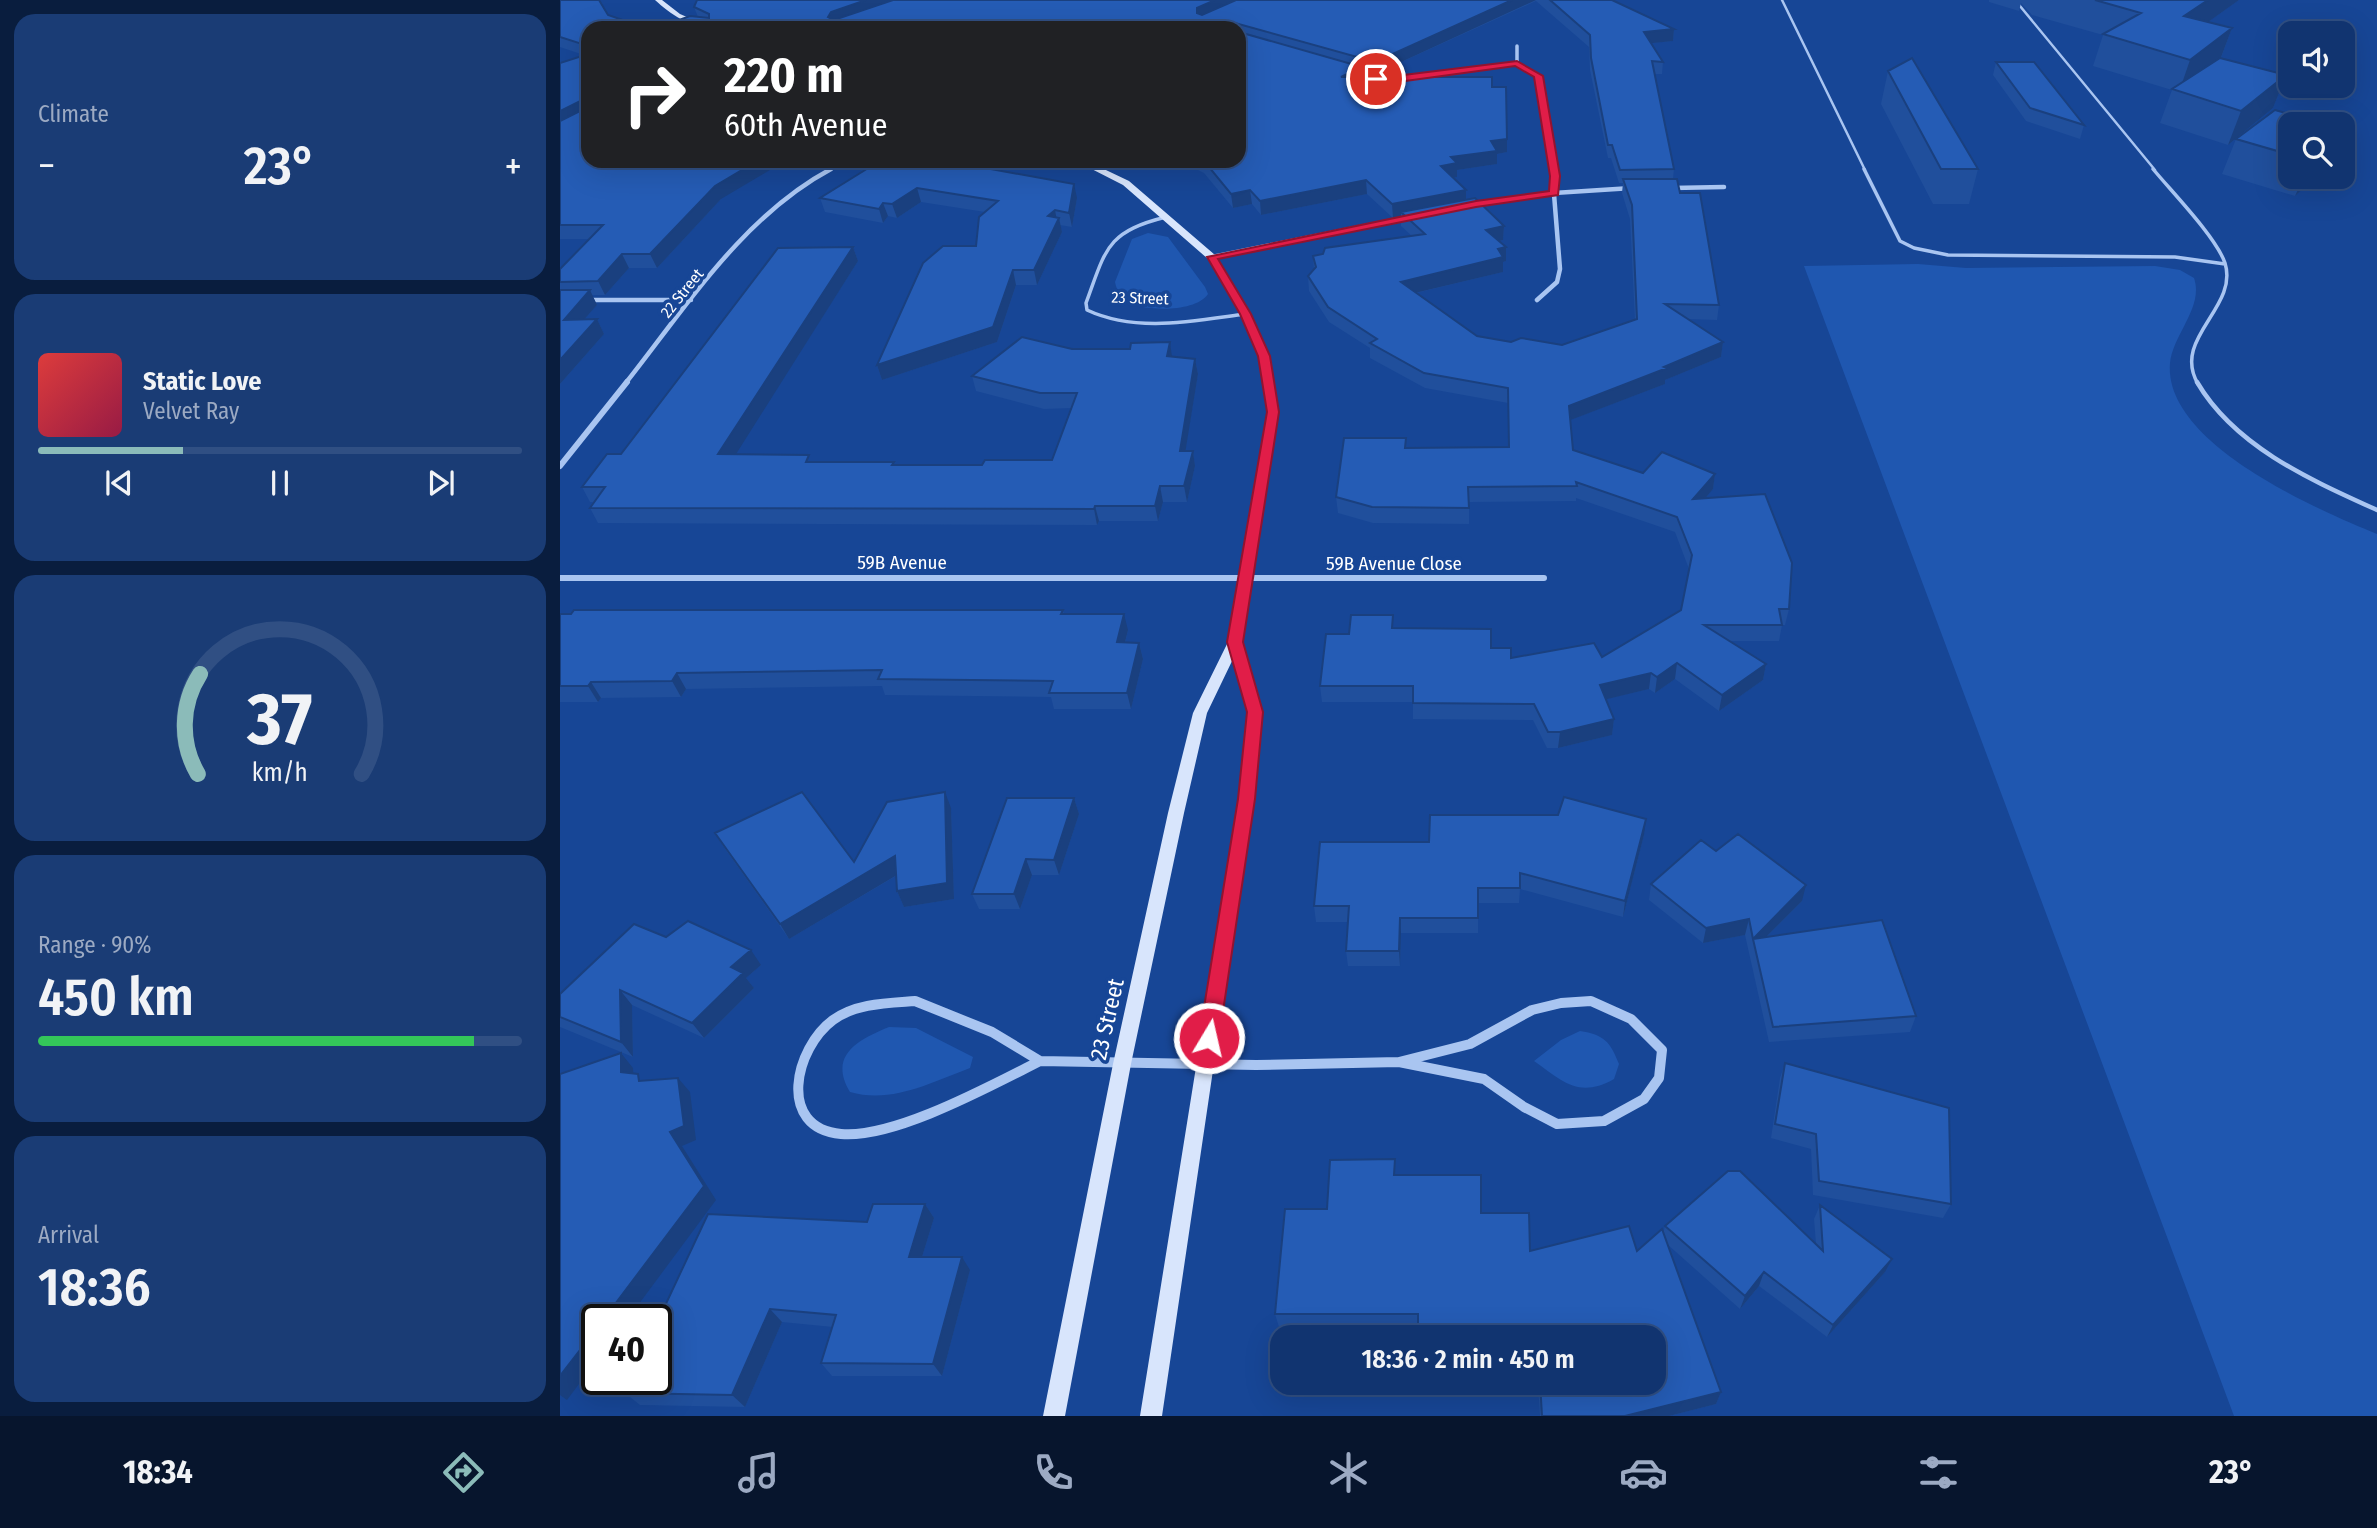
<!DOCTYPE html>
<html lang="en">
<head>
<meta charset="utf-8">
<style>
	:root { --surface:#113470; --page:#1a3c75; --text:#f1f3f6; --muted:#9caac3; --line:#304f83; --accent:#8bbbb9 }
	body { margin:0; font-family:"Fira Sans Condensed",sans-serif; background:var(--page); color:var(--text); height:100vh; display:flex; flex-direction:column; font-size:26px; white-space:nowrap }
	* { box-sizing:border-box; margin:0 }
	p { font-size:23px; color:var(--muted) }
	.icon { flex:none; width:38px; height:38px; fill:none; stroke:currentColor; stroke-width:2; stroke-linecap:round; stroke-linejoin:round }
	.map { position:relative; flex:1; overflow:hidden }
	.side { display:flex; flex-direction:column; gap:14px; padding:14px; background:#091d3e; width:560px }
	.side>* { flex:none }
	.guide { position:absolute; left:21px; top:21px; width:665px; height:147px; border-radius:21px; box-shadow:0 7px 28px #0002,0 0 0 2px var(--line); background:#202124; color:#fff; overflow:hidden }
	.buttons { position:absolute; left:1718px; top:21px; display:grid; gap:14px }
	.buttons a { display:grid; place-items:center; width:77px; height:77px; border-radius:14px; background:var(--surface); box-shadow:0 7px 28px #0002,0 0 0 2px var(--line); font-size:35px }
	.speed { position:absolute; left:21px; top:1304px; display:flex; gap:14px; font-size:35px; font-weight:700; text-align:center }
	.speed>* { display:grid; place-content:center; width:91px; height:91px; border-radius:50%; background:var(--surface); box-shadow:0 7px 28px #0002,0 0 0 2px var(--line); line-height:1 }
	.speed .limit { border:4px solid #111; border-radius:10px; background:#fff; color:#111 }
	.pin { position:absolute; display:grid; place-items:center; width:60px; height:60px; color:#fff; margin:-30px; border:4px solid #fff; border-radius:50%; box-shadow:0 2px 7px #0007 }
	.me { position:absolute; width:77px; margin:-38px; rotate:9deg; stroke-linejoin:round; filter:drop-shadow(0 0 5px #0008) }
	.turn { display:flex; align-items:center; gap:24px; height:147px; padding:0 28px; font-size:32px }
	.turn .icon { width:91px; height:91px; stroke-width:2.5 }
	.turn b { display:block; font-size:49px; line-height:60px }
	.big { font-size:52px; font-weight:600; line-height:1.1 }
	.side .widget { flex:1; display:flex; flex-direction:column; justify-content:center; gap:10px; min-width:0; padding:0 24px; border-radius:21px; background:var(--page) }
	.side .dial { align-items:center; gap:0 }
	.dial svg { height:182px; overflow:visible; fill:none; stroke:var(--line); stroke-width:7; stroke-linecap:round; text-anchor:middle }
	.dial text { fill:var(--text); stroke:none }
	.song { display:flex; align-items:center; gap:21px }
	.cover { width:84px; height:84px; border-radius:10px; background:linear-gradient(135deg,hsl(0 70% 55%),hsl(340 70% 35%)) }
	.played { height:7px; border-radius:4px; background:linear-gradient(90deg,var(--accent) 30%,var(--line) 30%) }
	.keys { display:flex; justify-content:space-around; direction:ltr }
	.heat { display:flex; justify-content:space-between; align-items:center; font-size:38px; direction:ltr }
	.charge { height:10px; border-radius:5px; background:linear-gradient(90deg,#34c759 90%,var(--line) 0) }
	.trip { position:absolute; left:710px; top:1325px; width:396px; height:70px; border-radius:21px; background:var(--surface); box-shadow:0 7px 28px #0002,0 0 0 2px var(--line); font-weight:600; line-height:70px; text-align:center }
	.menu { display:flex; height:112px; justify-content:space-around; align-items:center; background:#07152d; color:var(--muted) }
	.menu .icon { width:49px; height:49px }
	.menu .selected { color:var(--accent) }
	.menu b { font-size:32px; color:var(--text) }
	main { display:flex; flex:1; min-height:0 }
	.map>svg:first-child { display:block }
	.green { fill:#1f57b0 }
	.lines { fill:none; stroke-linecap:round; stroke-linejoin:round }
	.lane-far2 { stroke:#a9c5f1; stroke-width:2.5 }
	.lane-far1 { stroke:#a9c5f1; stroke-width:3.5 }
	.lane { stroke:#a9c5f1; stroke-width:4.5 }
	.street-far3 { stroke:#a9c5f1; stroke-width:3.5 }
	.street-far2 { stroke:#a9c5f1; stroke-width:4.5 }
	.street-far1 { stroke:#a9c5f1; stroke-width:6 }
	.street { stroke:#a9c5f1; stroke-width:10 }
	.secondary { fill:#d8e5fc; fill-rule:evenodd }
	.wall { fill:#204f9c; fill-rule:evenodd }
	.shaded-wall { fill:#1a407f }
	.building { fill:#255cb5; stroke:#1a407f; stroke-width:2 }
	.route { fill:#e11d48; stroke:#92132f; stroke-width:2 }
	.labels { text-anchor:middle; dominant-baseline:central; stroke-width:7; stroke-linejoin:round; paint-order:stroke }
	.far-street-label { font-size:16px; fill:#fff; stroke:#174696 }
	.street-label { font-size:19px; fill:#fff; stroke:#174696 }
	.near-street-label { font-size:23px; fill:#fff; stroke:#174696 }
</style>
</head>
<body>
<main>
<section class="side">
<div class="widget"><p>Climate</p>
<div class="heat"><a>−</a><b class="big">23°</b><a>+</a></div>
</div>
<div class="widget">
<div class="song"><i class="cover"></i><div><b>Static Love</b><p>Velvet Ray</p></div></div>
<div class="played"></div>
<div class="keys"><svg class="icon" aria-label="previous" viewBox="0 0 24 24"><path d="M18 5L8 12l10 7zM5 5v14"/></svg><svg class="icon" aria-label="pause" viewBox="0 0 24 24"><path d="M8 5v14M16 5v14"/></svg><svg class="icon" aria-label="next" viewBox="0 0 24 24"><path d="M6 5l10 7-10 7zM19 5v14"/></svg></div>
</div>
<div class="widget dial"><svg viewBox="0 0 100 80">
<path d="M14 69A42 42 0 1 1 86 69"/>
<path d="M14 69A42 42 0 0 1 15 25" stroke="#8bbbb9"/>
<text x="50" y="56" font-size="32" font-weight="700">37</text>
<text x="50" y="72" font-size="11">km/h</text>
</svg></div>
<div class="widget"><p>Range · 90%</p><b class="big">450 km</b><div class="charge"></div></div>
<div class="widget"><p>Arrival</p><b class="big">18:36</b></div>
</section>
<div class="map">
<svg width="1817" height="1416" viewBox="0 0 1817 1416">
	<rect width="100%" height="100%" fill="#174696"/>
	<path class="green" d="M588,233L608,237L645,287L648,294C636,312 590,311 572,304C562,300 557,292 555,282L572,239Z
		M1358,264L1406,268L1595,266L1620,270L1634,278C1644,307 1613,334 1610,363C1603,443 1756,509 1817,534V1416H1674L1244,266Z
		M329,1027L356,1028L413,1057L410,1068C372,1082 332,1104 290,1092C268,1055 298,1040 329,1027Z
		M1020,1031C1044,1035 1050,1041 1059,1064L1054,1079C1019,1099 1002,1081 974,1061L1001,1040Z"/>
	<g class="lines">
		<path class="lane-far2" d="M1222,0L1305,170
			M1455,0L1595,170"/>
		<path class="lane-far1" d="M1304,169L1340,241L1354,248L1388,255L1615,257L1665,264
			M1593,169C1612,192 1656,237 1665,263C1679,308 1611,338 1638,384
			M606,217C546,232 546,249 526,303L527,310C576,333 633,321 685,314"/>
		<path class="lane" d="M1637,382C1675,447 1751,480 1817,510"/>
		<path class="street-far3" d="M957,46V64
			M957,64L978,76L992,170
			M849,78L957,64
			M268,170L285,161"/>
		<path class="street-far2" d="M1112,188L1164,187
			M913,204L994,193L1072,188
			M652,257L850,217
			M27,300H131
			M977,300L997,282L1000,269L992,169
			M65,384C126,307 183,216 271,169"/>
		<path class="street-far1" d="M0,466L67,382
			M0,578H984"/>
		<path class="street" d="M355,1001L432,1032L480,1061C432,1085 334,1139 281,1134C216,1128 235,1048 273,1020C296,1003 328,1003 355,1001Z
			M1031,1001L1071,1019L1102,1050L1099,1078L1084,1099L1044,1121L997,1124L964,1107L924,1079L839,1062L910,1044L972,1010L1001,1003Z
			M480,1061L696,1065L839,1062"/>
		<path class="secondary" d="M95,0H102L120,14L152,28C131,28 110,14 95,0Z
			M516,161H527L569,181L655,255L690,314L709,356L718,412L682,642L702,712L693,799L602,1416H580L679,799L688,712L673,659L647,713L624,813L571,1064L505,1416H483L553,1064L608,813L633,713L668,642L708,412L699,356L680,314L648,259L563,185Z"/>
	</g>
	<path class="wall" d="M0,0L28,28V161L161,199L97,268H69L45,295H32L37,305L24,319H37L44,334L0,384V269L30,239H0V63L24,55L0,47Z
		M137,0H1052L1114,29L1113,41L1091,43L1103,62L1102,74H1094L1114,169L1113,179L1120,193L1159,305L1157,320L1128,319L1163,342L1161,357L1105,380V384L1010,420L1013,450L1083,473L1155,474L1153,489L1145,498L1229,609L1225,625H1222L1219,641H1169L1206,664L1203,680L1159,711L1115,679L1095,693L1089,689L1046,699L1054,719L1052,735L998,748H987L973,720L853,719V702H762L760,686L789,634L834,628L931,648L951,658L1042,657L1121,610L1129,569L1115,532L1016,498V501L909,502V524L813,523L778,513L776,497L846,448L948,447V403L865,388L810,358V348L769,322L749,291L748,276L754,270L753,256L852,236L841,226V216L833,218L807,194L701,215L692,204L673,208L644,173L620,161H679V28H97L138,17L134,7ZM976,1L1029,47L1030,70L1048,158H1051L1059,183H1063L1062,193L1070,219L1075,320L1002,345L951,342L917,336L856,293L943,272V262L946,261L939,241L943,240L944,226L906,199V190L893,177H897V170L937,164V154L947,152L932,87L803,77V71L815,74Z
		M1429,0H1679L1648,22L1672,28L1661,58L1726,75L1713,108L1668,145L1600,123L1612,90L1533,66L1543,35L1472,15L1461,3L1459,11L1429,2Z
		M1436,62L1524,125L1520,139L1466,121L1433,75Z
		M1328,71L1418,169L1409,204H1373L1321,104Z
		M1731,124V177H1756L1735,196L1662,174L1676,139Z
		M284,161H424L425,162L415,167L517,198L512,227L500,225L502,232L477,285H456L437,342L322,380L317,365L416,246L425,212L361,202L337,218L328,216L323,223L265,212L260,198L304,171L285,166Z
		M293,247L298,261L175,454L252,462L335,465H422L492,460L512,408L484,409L416,391L412,376L512,349L612,357L635,359L638,374L625,451H633L635,466L627,502H603L598,521H539L537,525L38,523L30,508L33,502H30L22,487L61,454Z
		M503,610L504,614L568,630L565,643H579L583,659L571,709H494L491,697L325,695L322,686L126,689L121,697L41,698L38,702H0V614Z
		M514,798L519,814L499,875H472L460,909H419L412,894Z
		M391,808L394,899L344,907L337,891L336,876L229,939L165,849L155,833L294,862Z
		M1084,835L1063,917L960,889L959,903H918V933H841L840,966H788L786,951L788,922H756L754,906L869,842Z
		M1156,851L1242,901L1206,937L1356,1016L1350,1032L1209,1042L1185,935L1143,943L1089,900L1091,884Z
		M106,937L201,965L186,978L194,988L144,1038L72,1005L73,1057L0,1027V994Z
		M1225,1063L1391,1204L1383,1218L1253,1195L1251,1149L1211,1138L1220,1078Z
		M836,1175L921,1213L970,1251H1077L1103,1234L1105,1226L1256,1244L1254,1219L1260,1205L1325,1272L1267,1337L1199,1286L1180,1309L1107,1244L1161,1392L1156,1404L1109,1416H980L978,1385H918V1382H1094V1337H859L858,1327H719L715,1314L767,1209Z
		M365,1204L374,1218L362,1257L410,1270L382,1376H272L261,1363L273,1327L222,1322L185,1407L80,1405L65,1393Z"/>
	<path class="shaded-wall" d="M306,0H344L275,24L268,17L271,12Z
		M655,0H682L639,20L637,13V8Z
		M952,0H976L815,74V62Z
		M1648,0H1679L1613,47L1624,16Z
		M1672,28L1660,60L1619,92L1630,60Z
		M1114,29L1113,41L1083,44L1084,32Z
		M802,67L803,80L781,77Z
		M1726,75L1713,108L1668,145L1681,111Z
		M20,101L26,114L0,127V111Z
		M947,139V152L937,154V164L897,170V177L881,179V166L891,157L931,141Z
		M197,161H225L161,199L97,268L90,254L155,186Z
		M395,161H424L425,162L395,176L392,162Z
		M1744,177H1756L1735,196Z
		M806,180L807,194L701,215L700,201Z
		M514,184L517,198L512,227L509,213Z
		M357,188L361,202L337,218L332,204Z
		M690,190L692,204L673,208L671,194Z
		M906,190V204L841,212V216L833,218L832,204Z
		M323,203L328,216L323,223L319,209Z
		M495,210L497,221L499,218L502,232L477,285L474,270L488,216Z
		M944,226L943,240L926,244V230Z
		M293,247L298,261L166,470L158,454Z
		M946,247V261L943,262V272L842,296L841,282Z
		M62,254L69,268L45,295L38,281Z
		M453,270L456,285L437,342L322,380L317,365Z
		M30,290L37,305L11,334L4,320Z
		M37,319L44,334L0,384V360Z
		M610,342L612,357L607,356Z
		M1163,342L1161,357L1105,380V384L1008,421L1009,406Z
		M635,359L638,374L623,466L620,451Z
		M633,451L635,466L627,502L624,486Z
		M1155,474L1153,489L1131,515L1133,499Z
		M600,486L603,502L598,521L595,506Z
		M535,506L539,521L537,525L534,509Z
		M564,614L568,630L561,658L557,642Z
		M579,643L583,659L571,709L567,693Z
		M1117,663L1115,679L1095,693L1097,677Z
		M1206,664L1203,680L1159,711L1162,695Z
		M117,673L126,689L121,697L112,681Z
		M1091,673L1089,689L1039,701L1040,685Z
		M31,682L41,698L38,702L28,686Z
		M1054,719L1052,735L998,748L1000,732Z
		M385,792L391,808L394,899L344,907L337,891Z
		M514,798L519,814L499,875L494,860Z
		M1086,819L1084,835L1063,917L1065,901Z
		M335,856L342,872L229,939L220,924Z
		M466,859L472,875L460,909L454,894Z
		M1246,885L1242,901L1195,948L1193,939L1189,955L1193,939Z
		M840,918L841,933L840,966L839,951Z
		M1189,919L1185,935L1143,943L1146,928Z
		M191,950L201,965L186,978L194,988L144,1038L132,1023L171,967Z
		M60,990L72,1005L73,1057L61,1042Z
		M61,1053L73,1068L74,1087L61,1072Z
		M118,1078L130,1092L136,1140L122,1146L156,1200L67,1320H43L110,1132Z
		M365,1204L374,1218L358,1270L349,1257Z
		M402,1257L410,1270L382,1376L373,1364Z
		M1332,1259L1325,1272L1267,1337L1273,1325Z
		M1204,1272L1199,1286L1180,1309L1185,1296Z
		M210,1309L222,1322L185,1407L172,1395Z
		M37,1328V1360L7,1400L0,1395V1376Z
		M1161,1392L1156,1404L1109,1416H1065Z"/>
	<path class="building" d="M0,0H39L48,15L86,28H28V46L0,37Z
		M137,0H306L271,12L268,17L274,20L333,0H655L637,8V13L642,15L676,0H952L815,62L675,23L674,28H97L130,16L149,18V14L134,7Z
		M990,0H1052L1114,29L1084,32L1103,62L1092,61L1114,169L1060,170L1052,145H1048L1031,58L1030,35Z
		M1535,0H1648L1624,16L1672,28L1630,60L1543,34L1581,13Z
		M679,32L802,67L781,77H932V87H946L947,139L931,141L937,151L891,157L897,163L881,166L906,190L832,204L806,180L700,201L690,190L671,194L644,161H679Z
		M28,54V161H197L155,186L90,254H62L38,281L0,282V269L43,225H0V121L24,109L26,104L20,101L0,111V63Z
		M1352,58L1418,169H1381L1328,71Z
		M1660,58L1726,75L1681,111L1612,89Z
		M1436,62H1474L1524,125L1470,108Z
		M1715,110L1764,124H1731V155L1676,139Z
		M314,161H395L392,162L514,184L509,213L495,210L488,216L499,218L474,270H453L433,327L317,365L363,263L383,246H416L419,217L438,201L357,188L332,204L323,203L319,209L260,198L318,162Z
		M1063,179H1117L1120,193H1140L1159,305L1105,304L1163,342L1104,367L1107,368L1009,406L1013,450L1083,473L1102,452L1155,474L1133,499L1205,494L1232,563L1229,609H1219L1222,625H1144L1206,664L1162,695L1117,663L1097,677L1091,673L1040,685L1054,719L1000,732H988L974,704L853,703V686H760L766,634H789L791,615H833L832,628L931,629V648H951V658L1034,643L1042,657L1121,610L1132,555L1117,517L1016,482L1017,486L908,487L909,508L812,507L776,497L784,438H846L845,448L949,447L948,388L864,373L810,343L817,339L768,307L748,276L756,267L753,256L763,254L765,248L865,234L841,212L915,198L944,226L926,230L946,247L938,249L943,257L841,282L917,336L951,342L961,338L1002,345L1077,319L1072,205Z
		M293,247L158,454L249,455L246,462H334L332,465H422L425,460H492L517,393H480L412,376L462,337L512,349H570L571,343L610,342L607,356L635,359L620,451H633L624,486H600L595,506H535L534,509L30,508L45,487H22L47,454H61L218,248Z
		M0,290H30L4,320L37,319L0,360Z
		M14,610H503L501,614H564L557,642L579,643L567,693H489L493,681L318,679L322,670L117,673L112,681L31,682L28,686H0V614H11Z
		M242,792L294,862L327,802L385,792L387,883L337,891L335,856L220,924L155,833Z
		M1004,797L1086,819L1065,901L960,873V888H918V918H840L839,951H786L789,906H754L760,842H869L870,815H998Z
		M447,798H514L494,860L466,859L454,894H412Z
		M1178,834L1246,885L1193,939L1189,919L1146,928L1091,884L1141,840L1156,851Z
		M1322,920L1356,1016L1213,1027L1193,939Z
		M128,921L191,950L171,967L183,973L132,1023L60,990L61,1042L0,1017V994L74,924L106,937Z
		M61,1053V1072L78,1074L79,1081L118,1078L124,1126L110,1132L144,1186L43,1320H37V1328L0,1376V1074Z
		M1225,1063L1389,1108L1391,1204L1259,1181L1256,1134L1215,1124Z
		M835,1159L834,1175H921V1213H969L970,1251L1069,1226L1077,1251L1102,1229L1161,1392L1065,1416H982L980,1382H1094V1337H918V1326L858,1325V1314H715L725,1209H767L770,1160Z
		M1168,1171H1180L1263,1251L1260,1205L1332,1259L1273,1325L1204,1272L1185,1296L1105,1226Z
		M313,1204H365L349,1257H402L373,1364L261,1363L276,1315L210,1309L172,1395L65,1393L71,1379H96V1325L148,1214L307,1222Z"/>
	<path class="route" d="M957,61L983,76L1000,176L998,195L916,207L658,259L691,314L710,356L719,412L683,642L703,712L695,799L659,1038L656,1044L649,1046L642,1044L639,1038L678,799L687,712L667,642L707,412L698,356L680,314L647,257L916,201L989,191L990,176L974,77L955,66L838,82L811,79Z"/>
	<g class="labels">
		<g class="far-street-label">
			<text transform="translate(122 293) rotate(-51)">22 Street</text>
			<text transform="translate(580 298) rotate(2)">23 Street</text>
		</g>
		<g class="street-label">
			<text x="342" y="562">59B Avenue</text>
			<text x="834" y="563">59B Avenue Close</text>
		</g>
		<g class="near-street-label">
			<text transform="translate(547 1019) rotate(-77)">23 Street</text>
		</g>
	</g>
</svg>
<div class="buttons">
<a><svg class="icon" aria-label="sound" viewBox="0 0 24 24"><path d="M4 9h4l5-4v14l-5-4H4zM17 9q2 3 0 6"/></svg></a>
<a><svg class="icon" aria-label="search" viewBox="0 0 24 24"><circle cx="10" cy="10" r="6"/><path d="M15 15l6 6"/></svg></a>
</div>
<div class="speed"><div class="limit">40</div></div>
<div class="pin" style="left:816px;top:79px;background:#d93025"><svg class="icon" aria-label="arrive" viewBox="0 0 24 24"><path d="M6 21V4h12l-3 4 3 4H6"/></svg></div>
<svg class="me" style="left:649px;top:1038px" viewBox="-20 -20 40 40"><circle r="17" fill="#e11d48" stroke="#fff" stroke-width="3"/><path d="M0-11L8 9 0 5-8 9z" fill="#fff"/></svg>
<div class="trip">18:36 · 2 min · 450 m</div>
<div class="guide">
<div class="turn"><svg class="icon" aria-label="right" viewBox="0 0 24 24"><path d="M7 20v-9h11M14 6l5 5-5 5"/></svg><div><b>220 m</b>60th Avenue</div></div>
</div>
</div>
</main>
<nav class="menu">
<b>18:34</b>
<svg class="icon selected" aria-label="directions" viewBox="0 0 24 24"><path d="M12 3l9 9-9 9-9-9zM9 14v-3h6M13 9l2 2-2 2"/></svg>
<svg class="icon" aria-label="music" viewBox="0 0 24 24"><path d="M9 18V5l10-2v13"/><circle cx="6" cy="18" r="3"/><circle cx="16" cy="16" r="3"/></svg>
<svg class="icon" aria-label="phone" viewBox="0 0 24 24"><path d="M5 4h4l2 5-3 2q2 4 5 5l2-3 5 2v4C11 20 4 13 5 4z"/></svg>
<svg class="icon" aria-label="climate" viewBox="0 0 24 24"><path d="M12 3v18M4 7l16 10M4 17L20 7"/></svg>
<svg class="icon" aria-label="car" viewBox="0 0 24 24"><path d="M5 17H2v-5l4-1 3-4h7l3 4 3 1v5h-3M9 17h6M6 11h13"/><circle cx="7" cy="17" r="2"/><circle cx="17" cy="17" r="2"/></svg>
<svg class="icon" aria-label="filters" viewBox="0 0 24 24"><path d="M4 7h16M4 17h16"/><circle cx="9" cy="7" r="2"/><circle cx="15" cy="17" r="2"/></svg>
<b>23°</b>
</nav>
</body>
</html>
